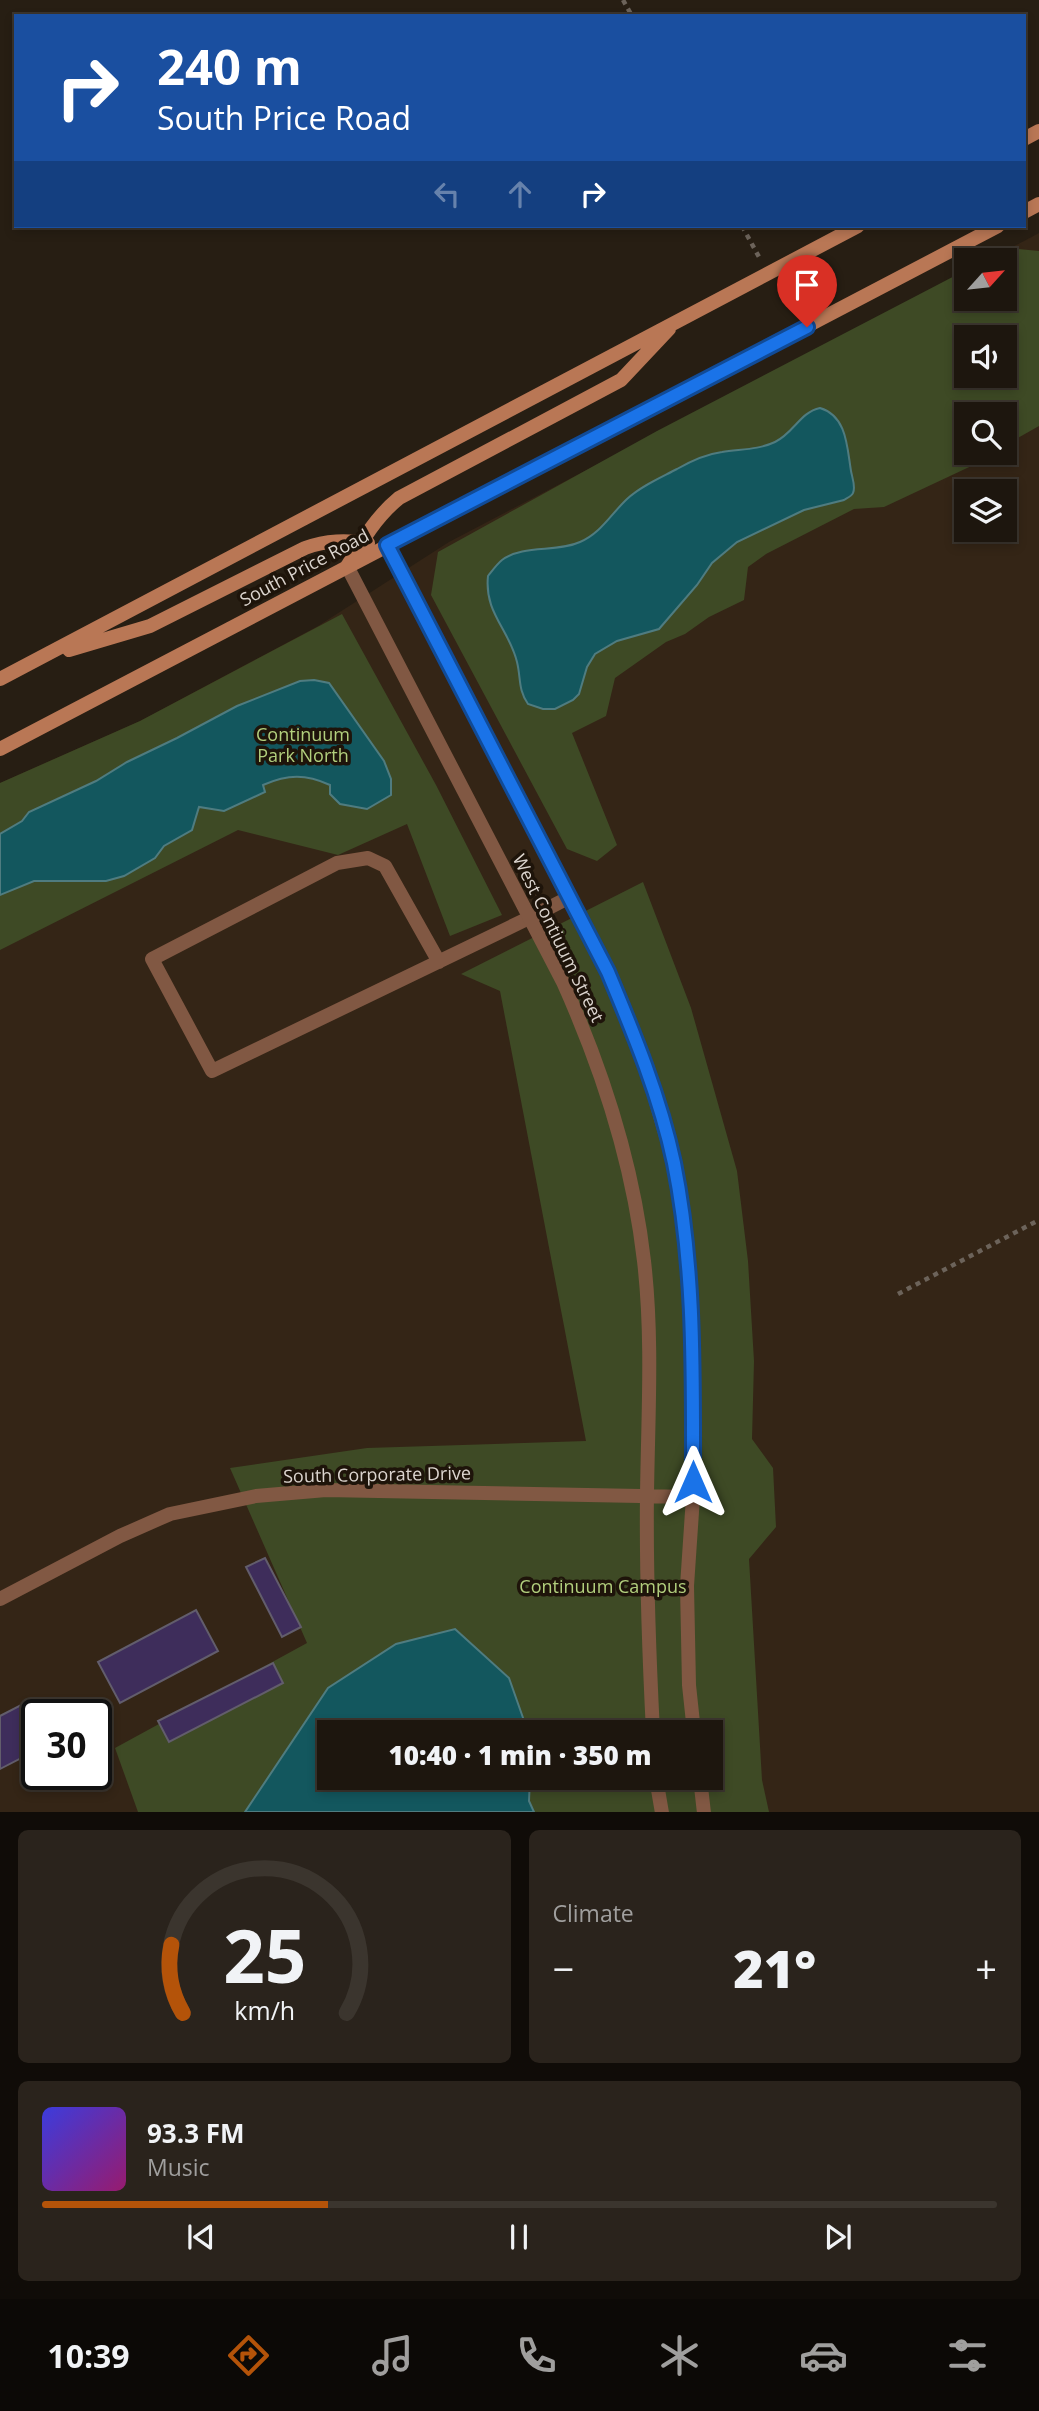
<!DOCTYPE html>
<html lang="en">
<head>
<meta charset="utf-8">
<style>
	:root { --surface:#1d160e; --page:#2a231c; --text:#f1f3f6; --muted:#a09f9e; --line:#3b352e; --accent:#b45309 }
	body { margin:0; font-family:"Open Sans",sans-serif; background:var(--page); color:var(--text); height:100vh; display:flex; flex-direction:column; font-size:26px; white-space:nowrap }
	* { box-sizing:border-box; margin:0 }
	p { font-size:23px; color:var(--muted) }
	.icon { flex:none; width:38px; height:38px; fill:none; stroke:currentColor; stroke-width:2; stroke-linecap:round; stroke-linejoin:round }
	.map { position:relative; height:1812px; overflow:hidden }
	.sheet { display:flex; flex-direction:column; gap:18px; padding:18px; background:#100c08; flex:1 }
	.sheet>* { flex:none }
	.banner { position:absolute; left:14px; top:14px; width:1012px; height:214px; border-radius:0px; box-shadow:0 4px 10px #0003,0 0 0 2px var(--line); background:#1a4fa0; color:#fff; overflow:hidden }
	.needle { width:46px; rotate:63deg }
	.buttons { position:absolute; left:954px; top:248px; display:grid; gap:14px }
	.buttons a { display:grid; place-items:center; width:63px; height:63px; border-radius:0px; background:var(--surface); box-shadow:0 4px 10px #0003,0 0 0 2px var(--line); font-size:35px }
	.speed { position:absolute; left:21px; top:1699px; display:flex; gap:14px; font-size:35px; font-weight:700; text-align:center }
	.speed>* { display:grid; place-content:center; width:91px; height:91px; border-radius:50%; background:var(--surface); box-shadow:0 4px 10px #0003,0 0 0 2px var(--line); line-height:1 }
	.speed .limit { border:4px solid #111; border-radius:10px; background:#fff; color:#111 }
	.pin { position:absolute; display:grid; place-items:center; width:60px; height:60px; color:#fff; margin:-72px -30px; border-radius:50% 50% 50% 0; rotate:-45deg; box-shadow:0 0 7px #0007 }
	.pin .icon { rotate:45deg }
	.me { position:absolute; width:77px; margin:-38px; rotate:0deg; stroke-linejoin:round; filter:drop-shadow(0 0 5px #0008) }
	.turn { display:flex; align-items:center; gap:24px; height:147px; padding:0 28px; font-size:32px }
	.turn .icon { width:91px; height:91px; stroke-width:2.5 }
	.turn b { display:block; font-size:49px; line-height:60px }
	.lanes { display:flex; align-items:center; height:66px; padding:0 28px; background:#0003; justify-content:center; gap:35px; direction:ltr }
	.lanes .off { opacity:.35 }
	.big { font-size:52px; font-weight:800; line-height:1.1 }
	.sheet .widget { flex:1; display:flex; flex-direction:column; justify-content:center; gap:10px; min-width:0; padding:0 24px; border-radius:10px; background:var(--page) }
	.sheet .dial { align-items:center; gap:0 }
	.dial svg { height:182px; overflow:visible; fill:none; stroke:var(--line); stroke-width:7; stroke-linecap:round; text-anchor:middle }
	.dial text { fill:var(--text); stroke:none }
	.song { display:flex; align-items:center; gap:21px }
	.cover { width:84px; height:84px; border-radius:10px; background:linear-gradient(135deg,hsl(240 70% 55%),hsl(320 70% 35%)) }
	.played { height:7px; border-radius:4px; background:linear-gradient(90deg,var(--accent) 30%,var(--line) 30%) }
	.keys { display:flex; justify-content:space-around; direction:ltr }
	.heat { display:flex; justify-content:space-between; align-items:center; font-size:38px; direction:ltr }
	.sheet .tiles { flex:1; display:grid; gap:18px; grid-template-columns:1fr 1fr }
	.widget:last-child { grid-column:span 2 }
	.trip { position:absolute; left:317px; top:1720px; width:406px; height:70px; border-radius:0px; background:var(--surface); box-shadow:0 4px 10px #0003,0 0 0 2px var(--line); font-weight:800; line-height:70px; text-align:center }
	.dock { display:flex; height:112px; justify-content:space-around; align-items:center; background:#0c0906; color:var(--muted) }
	.dock .icon { width:49px; height:49px }
	.dock .selected { color:var(--accent) }
	.dock b { font-size:32px; color:var(--text) }
	.map>svg:first-child { display:block }
	.built { fill:#342516; fill-rule:evenodd }
	.green { fill:#3e4a25; fill-rule:evenodd }
	.water { fill:#13575e; stroke:#4f7c80; stroke-width:2 }
	.building { fill:#3e2d5b; stroke:#625d6c; stroke-width:2 }
	.lines { fill:none; stroke-linecap:round; stroke-linejoin:round }
	.path { stroke:#6c635a; stroke-width:4.5; stroke-dasharray:5 5; stroke-linecap:butt }
	.lane { stroke:#815843; stroke-width:14 }
	.street { stroke:#815843; stroke-width:14 }
	.secondary { stroke:#b97755; stroke-width:14 }
	.route-casing { stroke:#114b97; stroke-width:18 }
	.route { stroke:#1a73e8; stroke-width:12 }
	.labels { text-anchor:middle; dominant-baseline:central; stroke-width:7; stroke-linejoin:round; paint-order:stroke }
	.street-label { font-size:18px; fill:#dbd4ce; stroke:#1e140a }
	.park-label { font-size:18px; fill:#b2cf7d; stroke:#1e140a }
</style>
</head>
<body>
<div class="map">
<svg width="1039" height="1813" viewBox="0 0 1039 1813">
	<rect width="100%" height="100%" fill="#271e13"/>
	<path class="built" d="M1039,233V1812H0V783L140,721L318,626L449,542L966,271V299H1004V261H986ZM966,338H1004V376H966ZM966,415H1004V453H966ZM966,492H1004V530H966ZM37,1715H96V1774H37ZM329,1732H710V1778H329Z"/>
	<path class="green" d="M1008,248L1039,251V426L1007,444L1005,442L1004,415H966V453H984L980,456L982,461L884,507L854,509L766,554L748,567L744,600L709,617L685,634L666,642L615,678L606,716L572,733L617,845L597,861L567,849L431,595L438,552L657,431L966,270V299H1004V261H983ZM966,338H1004V376H966Z
		M342,614L436,785L502,915L450,936L407,824L338,855L238,830L0,950V783L140,721Z
		M643,882L691,1008L737,1171L748,1261L754,1361L752,1439L773,1468L776,1527L749,1559L762,1780L769,1812H138L115,1748L307,1643L230,1468L367,1448L586,1441L500,991L461,974ZM329,1732H710V1778H329Z"/>
	<path class="water" d="M820,408C847,416 847,447 851,471C852,477 856,487 853,493C852,496 847,498 844,500L804,510L737,542L712,563L697,585L659,629L617,641L595,654L587,667L579,694L573,700L555,709H543L528,704C518,690 521,678 517,662C509,629 484,613 488,576C492,571 497,564 502,560C524,544 556,553 580,542C601,533 611,514 627,499C641,486 660,478 677,469C691,461 707,454 722,452C740,449 758,450 775,442C794,433 800,412 820,408Z
		M314,680L329,683L384,761L391,779V795L367,809L340,804L330,794V785C306,774 288,774 263,785L265,792L224,811L199,807L192,830L164,846L155,858L124,876L106,881H34L0,895V834L22,821L29,812L96,781L127,762L177,738L237,706L300,681Z
		M455,1629L509,1678L528,1732H329V1778H530L529,1801L534,1812H245L328,1688L396,1644Z"/>
	<path class="building" d="M265,1558L301,1627L282,1637L246,1567Z
		M196,1610L218,1651L120,1703L98,1662Z
		M273,1663L283,1683L169,1742L158,1721Z
		M23,1704L37,1730V1750L0,1769V1716Z"/>
	<g class="lines">
		<path class="path" d="M623,0L632,16
			M742,226L759,257
			M898,1294L1039,1220"/>
		<path class="lane" d="M439,962L385,866L368,858L337,863L152,959L212,1071L529,918"/>
		<path class="street" d="M387,545L608,972L645,1064L673,1160L684,1218L691,1317L693,1497L687,1586L689,1685L694,1732
			M347,566L563,982C603,1071 633,1164 644,1261C653,1338 648,1417 647,1494C646,1574 649,1653 653,1732
			M529,918L570,897
			M0,1599L120,1536L170,1514L256,1496L326,1490L693,1497
			M656,1778L662,1813
			M700,1778L704,1813"/>
		<path class="secondary" d="M1024,139L1039,131
			M1024,212L1039,204
			M348,565C363,539 376,517 399,498L621,380L669,329
			M69,650L150,626L305,548C327,540 346,540 368,543
			M0,679L858,226
			M0,749L998,226"/>
	</g>
	<g class="lines">
		<defs>
			<path id="route" d="M693,1482C693,1375 695,1268 674,1163C660,1097 634,1034 608,972L387,545L807,327"/>
		</defs>
		<use href="#route" class="route-casing"/>
		<use href="#route" class="route"/>
	</g>
	<g class="labels">
		<g class="street-label">
			<text transform="translate(304 567) rotate(-28)">South Price Road</text>
			<text transform="translate(559 938) rotate(64)">West Contiuum Street</text>
			<text transform="translate(377 1474) rotate(-1)">South Corporate Drive</text>
		</g>
		<g class="park-label">
			<text x="303" y="734">Continuum<tspan x="303" dy="21">Park North</tspan></text>
			<text x="603" y="1586">Continuum Campus</text>
		</g>
	</g>
</svg>
<div class="buttons">
<a><svg class="needle" viewBox="-14 -14 28 28"><path d="M0-13l5 13h-10z" fill="#e53935"/><path d="M0 13l5-13h-10z" fill="#a09f9e"/></svg></a>
<a><svg class="icon" aria-label="sound" viewBox="0 0 24 24"><path d="M4 9h4l5-4v14l-5-4H4zM17 9q2 3 0 6"/></svg></a>
<a><svg class="icon" aria-label="search" viewBox="0 0 24 24"><circle cx="10" cy="10" r="6"/><path d="M15 15l6 6"/></svg></a>
<a><svg class="icon" aria-label="layers" viewBox="0 0 24 24"><path d="M12 4l9 5-9 5-9-5zM3 14l9 5 9-5"/></svg></a>
</div>
<div class="speed"><div class="limit">30</div></div>
<div class="pin" style="left:807px;top:327px;background:#d93025"><svg class="icon" aria-label="arrive" viewBox="0 0 24 24"><path d="M6 21V4h12l-3 4 3 4H6"/></svg></div>
<svg class="me" style="left:693px;top:1482px" viewBox="-20 -20 40 40"><path d="M0-17L14 15 0 8-14 15z" fill="#1a73e8" stroke="#fff" stroke-width="4"/></svg>
<div class="trip">10:40 · 1 min · 350 m</div>
<div class="banner">
<div class="turn"><svg class="icon" aria-label="right" viewBox="0 0 24 24"><path d="M7 20v-9h11M14 6l5 5-5 5"/></svg><div><b>240 m</b>South Price Road</div></div>
<div class="lanes"><svg class="icon off" aria-label="left" viewBox="0 0 24 24"><path d="M17 20v-9H6M10 6l-5 5 5 5"/></svg><svg class="icon off" aria-label="ahead" viewBox="0 0 24 24"><path d="M12 20V5M6 11l6-6 6 6"/></svg><svg class="icon" aria-label="right" viewBox="0 0 24 24"><path d="M7 20v-9h11M14 6l5 5-5 5"/></svg></div>
</div>
</div>
<section class="sheet">
<div class="tiles">
<div class="widget dial"><svg viewBox="0 0 100 80">
<path d="M14 69A42 42 0 1 1 86 69"/>
<path d="M14 69A42 42 0 0 1 9 39" stroke="#b45309"/>
<text x="50" y="56" font-size="32" font-weight="700">25</text>
<text x="50" y="72" font-size="11">km/h</text>
</svg></div>
<div class="widget"><p>Climate</p>
<div class="heat"><a>−</a><b class="big">21°</b><a>+</a></div>
</div>
<div class="widget">
<div class="song"><i class="cover"></i><div><b>93.3 FM</b><p>Music</p></div></div>
<div class="played"></div>
<div class="keys"><svg class="icon" aria-label="previous" viewBox="0 0 24 24"><path d="M18 5L8 12l10 7zM5 5v14"/></svg><svg class="icon" aria-label="pause" viewBox="0 0 24 24"><path d="M8 5v14M16 5v14"/></svg><svg class="icon" aria-label="next" viewBox="0 0 24 24"><path d="M6 5l10 7-10 7zM19 5v14"/></svg></div>
</div>
</div>
</section>
<nav class="dock">
<b>10:39</b>
<svg class="icon selected" aria-label="directions" viewBox="0 0 24 24"><path d="M12 3l9 9-9 9-9-9zM9 14v-3h6M13 9l2 2-2 2"/></svg>
<svg class="icon" aria-label="music" viewBox="0 0 24 24"><path d="M9 18V5l10-2v13"/><circle cx="6" cy="18" r="3"/><circle cx="16" cy="16" r="3"/></svg>
<svg class="icon" aria-label="phone" viewBox="0 0 24 24"><path d="M5 4h4l2 5-3 2q2 4 5 5l2-3 5 2v4C11 20 4 13 5 4z"/></svg>
<svg class="icon" aria-label="climate" viewBox="0 0 24 24"><path d="M12 3v18M4 7l16 10M4 17L20 7"/></svg>
<svg class="icon" aria-label="car" viewBox="0 0 24 24"><path d="M5 17H2v-5l4-1 3-4h7l3 4 3 1v5h-3M9 17h6M6 11h13"/><circle cx="7" cy="17" r="2"/><circle cx="17" cy="17" r="2"/></svg>
<svg class="icon" aria-label="filters" viewBox="0 0 24 24"><path d="M4 7h16M4 17h16"/><circle cx="9" cy="7" r="2"/><circle cx="15" cy="17" r="2"/></svg>
</nav>
</body>
</html>
